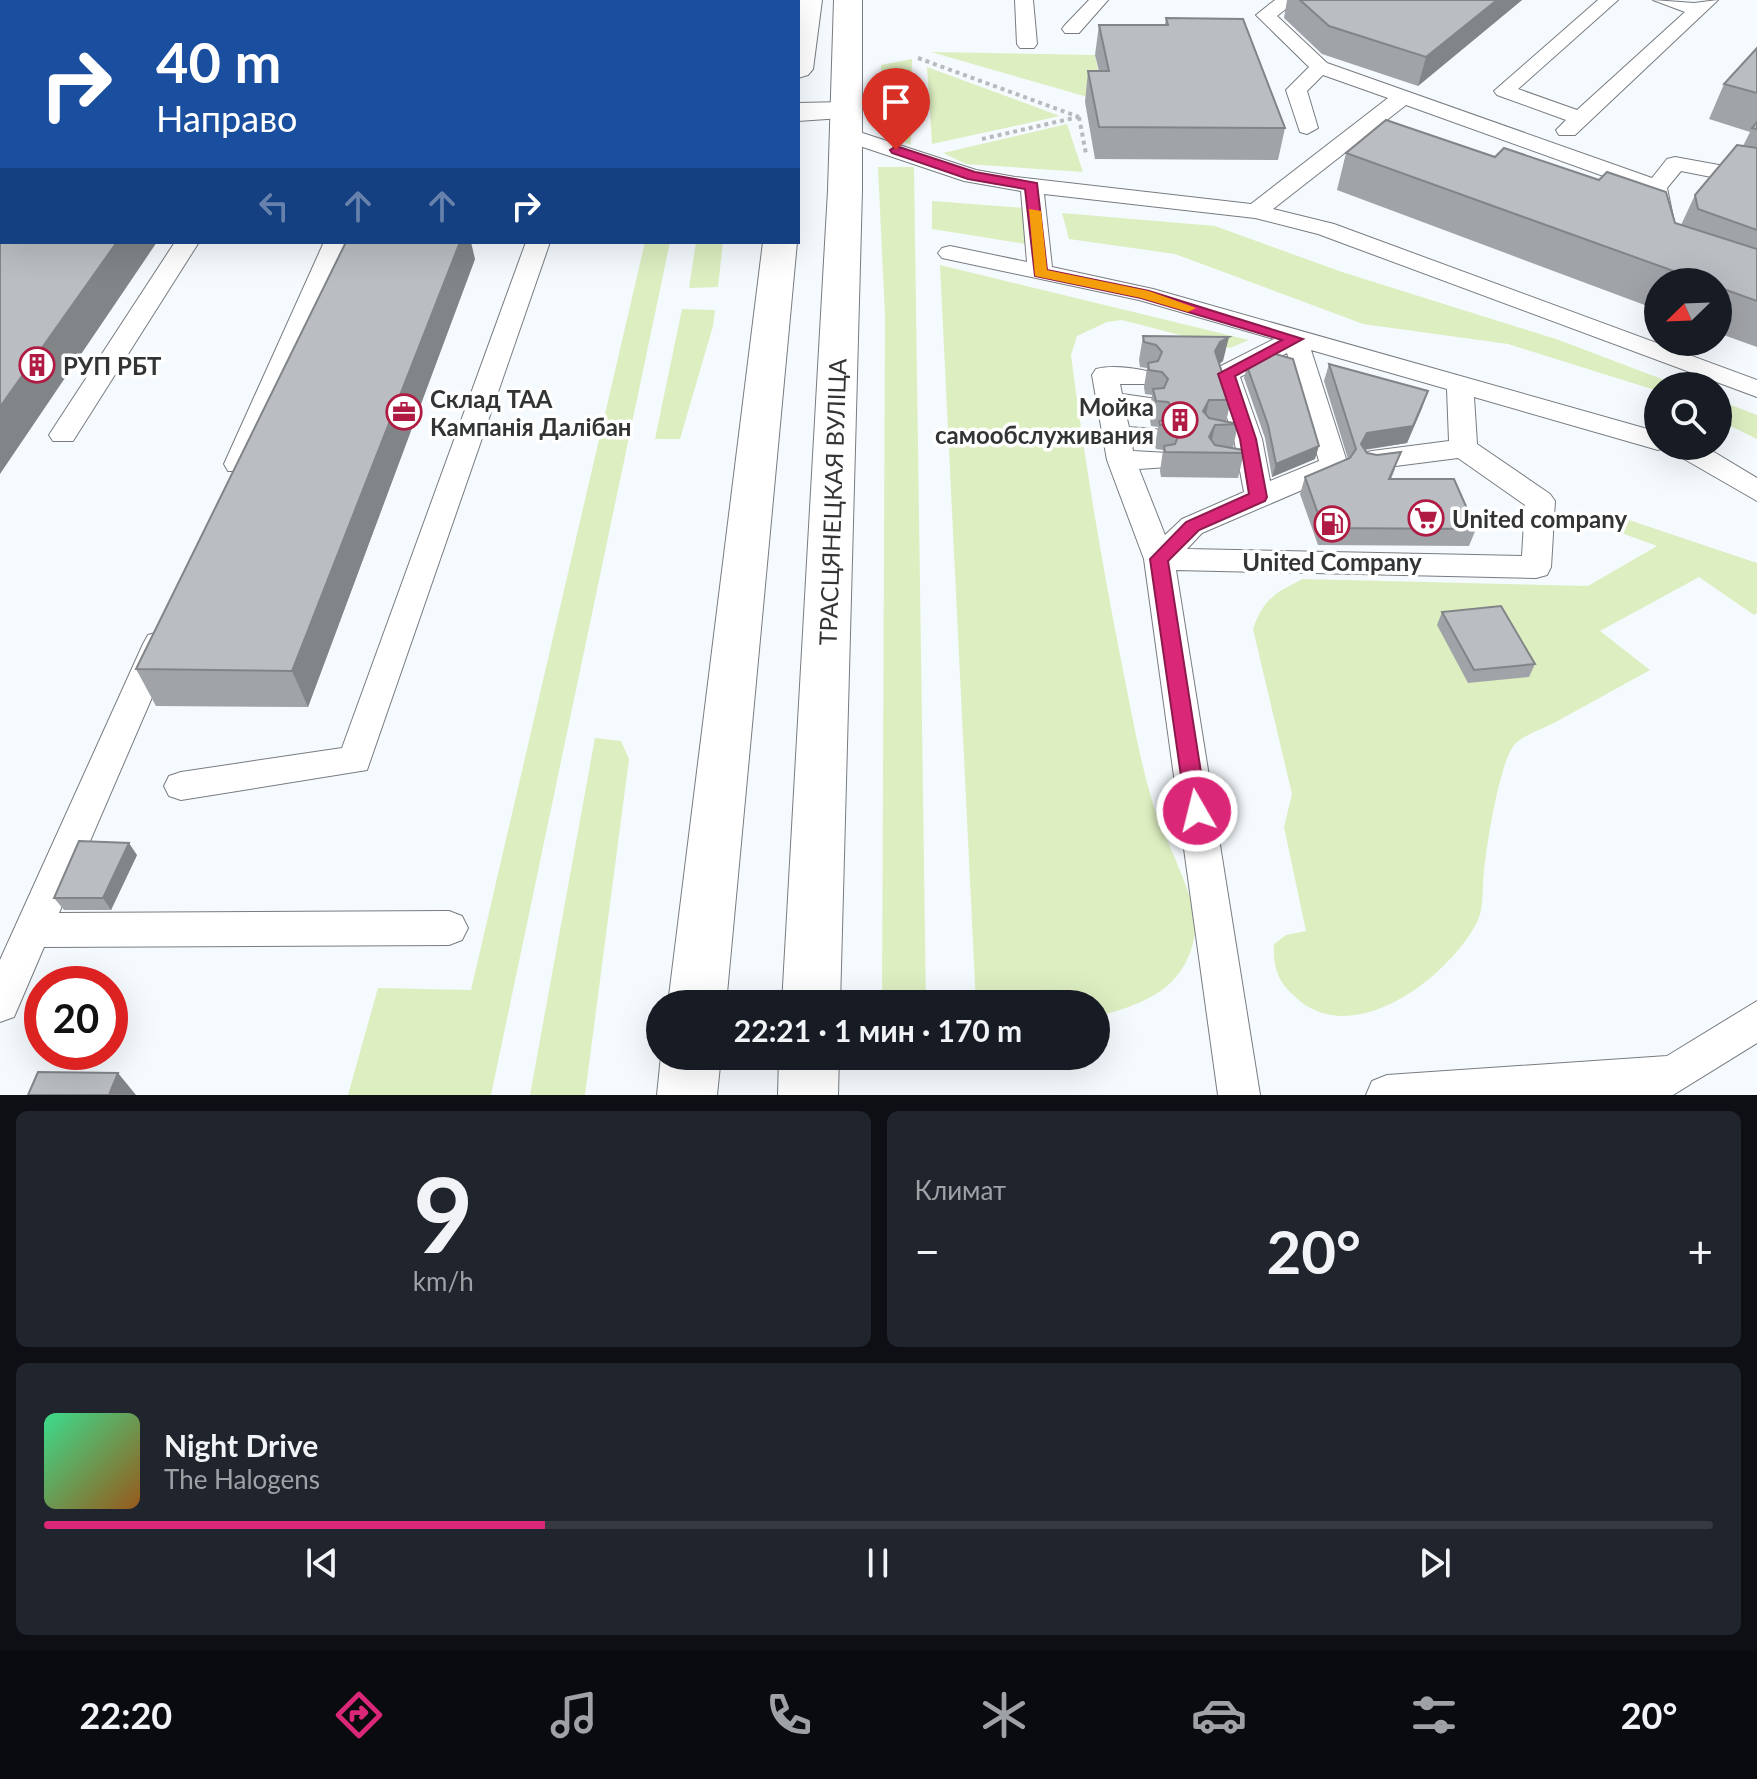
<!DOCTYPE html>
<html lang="ru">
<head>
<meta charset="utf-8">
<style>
	:root { --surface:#171b24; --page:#20242c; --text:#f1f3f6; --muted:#9ea1a6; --line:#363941; --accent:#db2777 }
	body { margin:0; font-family:Lato,sans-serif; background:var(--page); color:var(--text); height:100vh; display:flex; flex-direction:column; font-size:30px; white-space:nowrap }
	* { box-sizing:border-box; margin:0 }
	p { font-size:26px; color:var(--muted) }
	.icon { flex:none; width:44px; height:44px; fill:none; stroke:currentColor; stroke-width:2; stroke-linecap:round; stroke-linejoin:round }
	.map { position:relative; height:1095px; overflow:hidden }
	.drawer { display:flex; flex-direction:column; gap:16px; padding:16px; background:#0d0f14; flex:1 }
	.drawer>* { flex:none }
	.hud { position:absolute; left:0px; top:0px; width:800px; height:244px; box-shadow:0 8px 32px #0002; background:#1a4fa0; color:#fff; overflow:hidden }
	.needle { width:52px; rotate:247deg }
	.tools { position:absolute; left:1644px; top:268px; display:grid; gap:16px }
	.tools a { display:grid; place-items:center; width:88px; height:88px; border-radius:50%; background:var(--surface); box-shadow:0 8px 32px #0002; font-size:40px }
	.speed { position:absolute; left:24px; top:966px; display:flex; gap:16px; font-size:40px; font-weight:700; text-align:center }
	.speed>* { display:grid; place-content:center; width:104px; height:104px; border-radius:50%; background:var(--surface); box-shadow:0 8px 32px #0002; line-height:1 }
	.speed .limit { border:12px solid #d22; background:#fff; color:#111 }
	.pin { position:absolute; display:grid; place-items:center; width:68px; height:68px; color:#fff; margin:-82px -34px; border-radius:50% 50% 50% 0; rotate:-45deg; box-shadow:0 0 8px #0007 }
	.pin .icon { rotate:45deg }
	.me { position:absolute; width:88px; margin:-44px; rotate:352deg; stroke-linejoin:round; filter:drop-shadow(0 0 6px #0008) }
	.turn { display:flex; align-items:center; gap:28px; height:168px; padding:0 24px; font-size:36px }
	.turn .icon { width:104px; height:104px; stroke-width:2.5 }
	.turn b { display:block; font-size:56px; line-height:68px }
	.lanes { display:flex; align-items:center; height:76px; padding:0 24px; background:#0003; justify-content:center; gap:40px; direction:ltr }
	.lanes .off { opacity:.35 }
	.big { font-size:60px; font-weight:700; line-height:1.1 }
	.drawer .widget { flex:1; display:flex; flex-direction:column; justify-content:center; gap:12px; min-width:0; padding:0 28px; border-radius:12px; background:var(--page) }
	.drawer .dial { align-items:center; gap:0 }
	.dial b { font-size:104px; line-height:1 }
	.song { display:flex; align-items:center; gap:24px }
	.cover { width:96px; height:96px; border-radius:12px; background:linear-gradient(135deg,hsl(150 70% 55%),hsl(30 70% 35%)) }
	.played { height:8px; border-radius:4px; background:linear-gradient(90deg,var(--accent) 30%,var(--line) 30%) }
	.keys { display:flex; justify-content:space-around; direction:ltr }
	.heat { display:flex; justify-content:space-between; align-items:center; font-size:44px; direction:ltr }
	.drawer .tiles { flex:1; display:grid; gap:16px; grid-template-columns:1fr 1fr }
	.widget:last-child { grid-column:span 2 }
	.trip { position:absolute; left:646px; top:990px; width:464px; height:80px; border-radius:40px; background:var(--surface); box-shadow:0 8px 32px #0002; font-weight:700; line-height:80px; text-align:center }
	.menu { display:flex; height:128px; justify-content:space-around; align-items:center; background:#090b0e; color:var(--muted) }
	.menu .icon { width:56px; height:56px }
	.menu .current { color:var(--accent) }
	.menu b { font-size:36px; color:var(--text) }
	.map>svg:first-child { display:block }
	.green { fill:#ddeec1 }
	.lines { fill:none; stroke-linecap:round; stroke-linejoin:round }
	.service-casing { stroke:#787c80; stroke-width:2 }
	.minor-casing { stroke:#787c80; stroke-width:2 }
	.secondary-casing { stroke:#787c80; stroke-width:2 }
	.path { stroke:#b7bbbe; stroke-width:4; stroke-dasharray:4 4; stroke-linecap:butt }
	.service { fill:#fff; fill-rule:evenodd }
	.minor { fill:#fff; fill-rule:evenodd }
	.secondary { fill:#fff; fill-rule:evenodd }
	.wall { fill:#a0a3a7 }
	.shaded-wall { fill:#828588 }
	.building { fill:#babec2; stroke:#828588; stroke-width:2 }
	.route { fill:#db2777; stroke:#8e194d; stroke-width:2 }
	.slow { fill:#f59e0b }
	.labels { text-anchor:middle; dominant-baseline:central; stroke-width:7; stroke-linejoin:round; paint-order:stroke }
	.poi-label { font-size:24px; font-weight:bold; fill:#323435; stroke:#fff; text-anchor:start }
	.street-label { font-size:24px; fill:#323435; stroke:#fff }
</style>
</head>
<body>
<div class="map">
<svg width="1757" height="1095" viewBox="0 0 1757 1095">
	<rect width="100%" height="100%" fill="#f5fafe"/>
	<path class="green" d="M931,52L1095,55L1105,102Z
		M912,59L911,145L879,132L881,65Z
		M927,67L1060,116L932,144Z
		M1067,124L1083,172L966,164L943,153Z
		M878,167H914L926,1004H882L885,316Z
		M932,201L1025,208V244L932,229Z
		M1062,213L1215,226L1342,272L1559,340L1680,386H1658V391L1508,344L1363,324L1175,254L1069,239Z
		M645,242H670L491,1095H348L378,988L471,990Z
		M696,242H723L718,287L689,288Z
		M940,265L1249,340L1230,348L1122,320L1107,322L1077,336L1071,355C1084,457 1101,558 1121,660C1131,709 1139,759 1154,807C1164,839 1200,903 1195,933C1186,990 1143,1004 1096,1017V1004H976Z
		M682,309L715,310L713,326L680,439H655Z
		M1718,400L1757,415V439L1718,420Z
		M1620,517L1757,563V613L1754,615L1699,577L1600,631L1650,670C1618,688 1586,705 1554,723C1542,729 1526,734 1516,743C1500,757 1486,848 1484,872C1482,886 1484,907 1478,920C1452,974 1358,1048 1300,1001C1279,984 1273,971 1274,944L1286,935L1306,931L1284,827L1292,794L1253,629C1264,598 1275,593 1303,579L1588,586L1657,546L1613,530Z
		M595,738L621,741L629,759L585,1095H530Z"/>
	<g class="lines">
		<defs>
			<path id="service" d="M1015,0H1033L1037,44L1034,48H1020L1017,44Z
				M1089,0H1108L1079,33H1065L1062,29L1065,25Z
				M1275,0H1297L1277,16L1327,63L1652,178L1667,159L1675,157L1757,172V186L1681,171L1667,188L1675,227L1663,234L1651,227L1645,191L1406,105L1273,209L1334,224L1757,380V397L1318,234L1255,218L1044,194L1052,267L1153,289L1658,432V446H1704L1757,478V501L1665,448L1658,450L1474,397L1477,444L1550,494L1555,501L1551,567L1547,575L1536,578L1176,570L1260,1095H1218L1144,559L1107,460L1092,375L1096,369C1113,365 1134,368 1151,372L1155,378L1151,384H1120L1122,394L1157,399L1161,405L1157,411H1125L1129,427L1163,430L1167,436L1163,442L1132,445L1133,451L1168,453L1172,460L1168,467L1139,469L1165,535L1182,519L1244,492L1234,439L1213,374L1217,368L1274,339L1139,300L942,258L938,253L942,248L950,246L1027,262L1021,191L964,181L836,138L833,133L844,127L976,170L1015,177L1251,204L1388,98L1323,75L1307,91L1318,128L1307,134L1300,132L1286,90L1309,67L1256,15ZM1311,350L1447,389L1449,441L1372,451L1362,453L1358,460L1362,467L1372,469L1458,458L1525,505L1522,556L1187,549L1202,533L1344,472L1348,465ZM1287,353L1319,461L1270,481L1262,439L1240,377Z
				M1598,0H1618L1518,89L1577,110L1685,12L1653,0L1694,3L1718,0L1575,135H1559L1556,130L1566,120L1497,95L1494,91Z
				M0,95H2V107H0Z
				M175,242H199L73,441H53L49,435Z
				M324,242H348L252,464L248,471H228L224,464Z
				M526,242H550L367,770L181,800L169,796L164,786L169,776L181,772L342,748Z
				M159,632L170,635L175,644L59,913L449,911L462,916L468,928L462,940L449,945L44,947L14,1017L0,1022V960L143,644L148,635Z
				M1757,1001V1043L1673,1095H1366L1372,1081L1387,1075L1667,1056Z"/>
			<path id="minor" d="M845,102L856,105L860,111L856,117L798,121V103Z"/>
			<path id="secondary" d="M794,0H822L813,69L808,75L798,78V2Z
				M834,0H862V190L840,1004H782L828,190Z
				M763,242H797L726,1004H668Z
				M661,1056H721L717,1095H657Z
				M779,1056H839L838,1095H778Z"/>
		</defs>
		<use href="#service" class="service-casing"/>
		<use href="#minor" class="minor-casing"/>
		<use href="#secondary" class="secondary-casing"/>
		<path class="path" d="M918,58L1079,117
			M1079,117L1086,154
			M982,139L1078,117"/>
		<use href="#service" class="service"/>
		<use href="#minor" class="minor"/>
		<use href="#secondary" class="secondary"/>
	</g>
	<path class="wall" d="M1287,0H1522L1418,86L1322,54L1284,18Z
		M1166,18L1285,128L1278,160L1095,159L1085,102L1088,71H1099L1095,55L1099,25H1165Z
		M1757,48V347L1718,333V282H1658V310L1337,190L1346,153L1681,225L1695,195L1743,146L1750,132L1709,119L1724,84Z
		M475,259L308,707L156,706L136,669Z
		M1143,336L1223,361L1220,364L1231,400L1226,422L1238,424L1233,448L1244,453L1238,478L1161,477L1160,471L1163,450L1156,449L1155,446L1158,427L1151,426L1149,414L1152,395L1145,394L1144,387L1147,368L1140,367L1139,360Z
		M1329,364L1428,391L1422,408L1407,443L1365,450L1367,453L1395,469L1391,479L1476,529L1469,546L1318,545L1300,494L1305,477L1348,459L1324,381Z
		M1247,366L1315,459L1272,477L1265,438L1244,378Z
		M1442,612L1535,664L1529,677L1468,683L1437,625Z
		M137,855L111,910H64L54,898Z"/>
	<path class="shaded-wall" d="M632,0H646L645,2H631Z
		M1497,0H1522L1418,86L1426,57Z
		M117,242H157L0,474V407Z
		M457,242H471L475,259L308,707L292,671Z
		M1229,337L1223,361L1214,366L1215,351L1220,342Z
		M1428,391L1422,408L1407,443L1361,450V444L1367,433Z
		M1209,400L1204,425L1203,411Z
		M1215,425L1210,450L1209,437Z
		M1319,446L1315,459L1272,477L1276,464Z
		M129,843L137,855L111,910L103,898Z
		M118,1073L136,1095H109Z"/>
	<path class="building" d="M413,0H632L631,2H412Z
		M1300,0H1497L1426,57L1329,26Z
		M1166,18L1243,19L1285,128L1099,127L1088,71H1109L1099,25H1168Z
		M1757,48V93L1724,84Z
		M0,105H2V242H117L0,407Z
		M1386,120L1495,157L1504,148L1599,180L1607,172L1666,192L1675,223L1757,249V301L1718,287V282H1704L1346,153Z
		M1757,122V129L1752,128Z
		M1737,145L1757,148V230L1698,209L1695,195Z
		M346,242H460L292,671L136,669Z
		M1143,336L1229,337L1220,342L1215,351L1231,400H1209L1203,411L1209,418L1238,424L1215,425L1209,437L1215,445L1243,450L1244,453L1165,452L1164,446L1175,444L1179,434L1173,425H1160L1159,421L1170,419L1174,410L1168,402L1156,401L1153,389L1164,388L1168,379L1162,372L1149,370L1148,363L1158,361L1162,352L1156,345L1144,342Z
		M1272,353L1293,359L1319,446L1276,464L1268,425L1247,366Z
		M1329,364L1428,391L1413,426L1367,433L1361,444L1367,453L1377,455L1401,452L1389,479H1454L1476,529L1323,528L1305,477L1350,458L1356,449Z
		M1501,606L1535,664L1474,670L1442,612Z
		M79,841L129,843L103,898H54Z
		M38,1072L118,1073L109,1095H28Z"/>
	<path class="route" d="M896,146L975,172L1037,183L1047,270L1149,291L1303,339L1235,376L1256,439L1267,497L1265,501L1199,530L1168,561L1207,811L1204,818H1189L1186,811L1150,559L1186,522L1249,494L1240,439L1218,374L1282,340L1141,298L1035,276L1025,189L968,179L892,153L890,150Z"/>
	<path class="slow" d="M1029,209L1041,211L1047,270L1149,291L1196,308L1188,312L1141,298L1035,276Z"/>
	<defs>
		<symbol id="building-ring" viewBox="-11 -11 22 22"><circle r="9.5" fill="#fff" stroke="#af1b42" stroke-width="1.5"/><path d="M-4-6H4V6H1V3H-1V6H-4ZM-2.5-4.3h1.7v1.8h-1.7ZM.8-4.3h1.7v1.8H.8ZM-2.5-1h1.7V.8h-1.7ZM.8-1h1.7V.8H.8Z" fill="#af1b42"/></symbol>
		<symbol id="office-ring" viewBox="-11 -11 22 22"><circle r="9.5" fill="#fff" stroke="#af1b42" stroke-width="1.5"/><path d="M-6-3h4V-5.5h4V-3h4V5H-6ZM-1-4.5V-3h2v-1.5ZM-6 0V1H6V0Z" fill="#af1b42"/></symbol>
		<symbol id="supermarket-ring" viewBox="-11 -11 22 22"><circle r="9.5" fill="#fff" stroke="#af1b42" stroke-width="1.5"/><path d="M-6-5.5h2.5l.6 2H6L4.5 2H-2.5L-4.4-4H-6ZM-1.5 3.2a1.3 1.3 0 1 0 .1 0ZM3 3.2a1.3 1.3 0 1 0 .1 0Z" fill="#af1b42"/></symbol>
		<symbol id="fuel-ring" viewBox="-11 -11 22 22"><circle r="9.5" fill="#fff" stroke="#af1b42" stroke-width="1.5"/><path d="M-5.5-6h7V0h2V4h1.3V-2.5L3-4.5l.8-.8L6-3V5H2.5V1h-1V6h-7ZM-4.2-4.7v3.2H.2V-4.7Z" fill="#af1b42"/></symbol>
	</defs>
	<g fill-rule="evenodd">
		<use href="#building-ring" x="17" y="345" width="40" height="40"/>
		<use href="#office-ring" x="384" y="392" width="40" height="40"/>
		<use href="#building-ring" x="1160" y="400" width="40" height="40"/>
		<use href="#supermarket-ring" x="1406" y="498" width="40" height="40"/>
		<use href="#fuel-ring" x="1312" y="504" width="40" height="40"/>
	</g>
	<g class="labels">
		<g class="poi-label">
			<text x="63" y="365">РУП РБТ</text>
			<text x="430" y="398">Склад ТАА<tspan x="430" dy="28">Кампанія Далібан</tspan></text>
			<text x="1154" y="406" text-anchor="end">Мойка<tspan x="1154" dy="28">самообслуживания</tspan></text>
			<text x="1452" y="518">United company</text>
			<text x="1332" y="561" text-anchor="middle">United Company</text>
		</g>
		<g class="street-label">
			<text transform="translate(832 502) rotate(-88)">ТРАСЦЯНЕЦКАЯ ВУЛІЦА</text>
		</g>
	</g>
</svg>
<div class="tools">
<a><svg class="needle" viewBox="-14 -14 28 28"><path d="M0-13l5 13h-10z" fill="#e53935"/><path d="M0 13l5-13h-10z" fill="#9ea1a6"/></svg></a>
<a><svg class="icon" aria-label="search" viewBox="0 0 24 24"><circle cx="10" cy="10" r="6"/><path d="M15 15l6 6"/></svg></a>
</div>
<div class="speed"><div class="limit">20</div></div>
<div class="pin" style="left:896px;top:150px;background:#d93025"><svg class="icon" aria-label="arrive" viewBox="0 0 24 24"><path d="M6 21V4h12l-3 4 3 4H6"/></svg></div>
<svg class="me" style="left:1197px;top:811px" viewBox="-20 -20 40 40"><circle r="17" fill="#db2777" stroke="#fff" stroke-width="3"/><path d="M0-11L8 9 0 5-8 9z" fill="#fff"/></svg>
<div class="trip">22:21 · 1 мин · 170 m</div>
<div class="hud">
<div class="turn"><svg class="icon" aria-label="right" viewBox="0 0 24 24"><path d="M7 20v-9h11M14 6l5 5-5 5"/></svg><div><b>40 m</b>Направо</div></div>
<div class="lanes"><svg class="icon off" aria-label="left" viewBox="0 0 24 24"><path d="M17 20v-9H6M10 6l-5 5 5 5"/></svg><svg class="icon off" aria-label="ahead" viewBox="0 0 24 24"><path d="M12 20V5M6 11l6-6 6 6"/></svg><svg class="icon off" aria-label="ahead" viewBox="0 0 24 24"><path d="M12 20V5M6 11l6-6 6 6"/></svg><svg class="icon" aria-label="right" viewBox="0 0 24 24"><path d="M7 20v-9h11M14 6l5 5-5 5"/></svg></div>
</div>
</div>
<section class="drawer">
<div class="tiles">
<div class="widget dial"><b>9</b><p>km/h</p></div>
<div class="widget"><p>Климат</p>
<div class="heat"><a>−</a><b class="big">20°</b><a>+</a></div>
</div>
<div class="widget">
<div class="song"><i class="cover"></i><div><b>Night Drive</b><p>The Halogens</p></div></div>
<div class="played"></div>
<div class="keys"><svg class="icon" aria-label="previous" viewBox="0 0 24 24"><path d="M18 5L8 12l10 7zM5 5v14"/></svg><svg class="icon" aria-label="pause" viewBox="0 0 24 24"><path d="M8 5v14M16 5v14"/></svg><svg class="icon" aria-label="next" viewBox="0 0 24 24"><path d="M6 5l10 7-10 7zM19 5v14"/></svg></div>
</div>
</div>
</section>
<nav class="menu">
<b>22:20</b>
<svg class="icon current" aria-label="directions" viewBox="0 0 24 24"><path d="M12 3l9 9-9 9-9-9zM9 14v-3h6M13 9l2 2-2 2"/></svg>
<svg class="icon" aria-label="music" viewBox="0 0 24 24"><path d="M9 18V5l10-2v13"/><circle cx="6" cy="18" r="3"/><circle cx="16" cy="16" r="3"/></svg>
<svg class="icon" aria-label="phone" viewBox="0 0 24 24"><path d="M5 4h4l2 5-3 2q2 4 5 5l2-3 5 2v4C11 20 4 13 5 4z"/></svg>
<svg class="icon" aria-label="climate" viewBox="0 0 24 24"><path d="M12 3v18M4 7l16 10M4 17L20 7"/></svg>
<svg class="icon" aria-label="car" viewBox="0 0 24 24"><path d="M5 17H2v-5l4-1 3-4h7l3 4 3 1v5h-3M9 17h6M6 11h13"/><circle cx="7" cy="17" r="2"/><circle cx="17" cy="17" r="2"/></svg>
<svg class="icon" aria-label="filters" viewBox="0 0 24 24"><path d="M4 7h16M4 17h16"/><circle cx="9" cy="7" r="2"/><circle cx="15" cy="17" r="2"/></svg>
<b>20°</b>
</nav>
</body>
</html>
